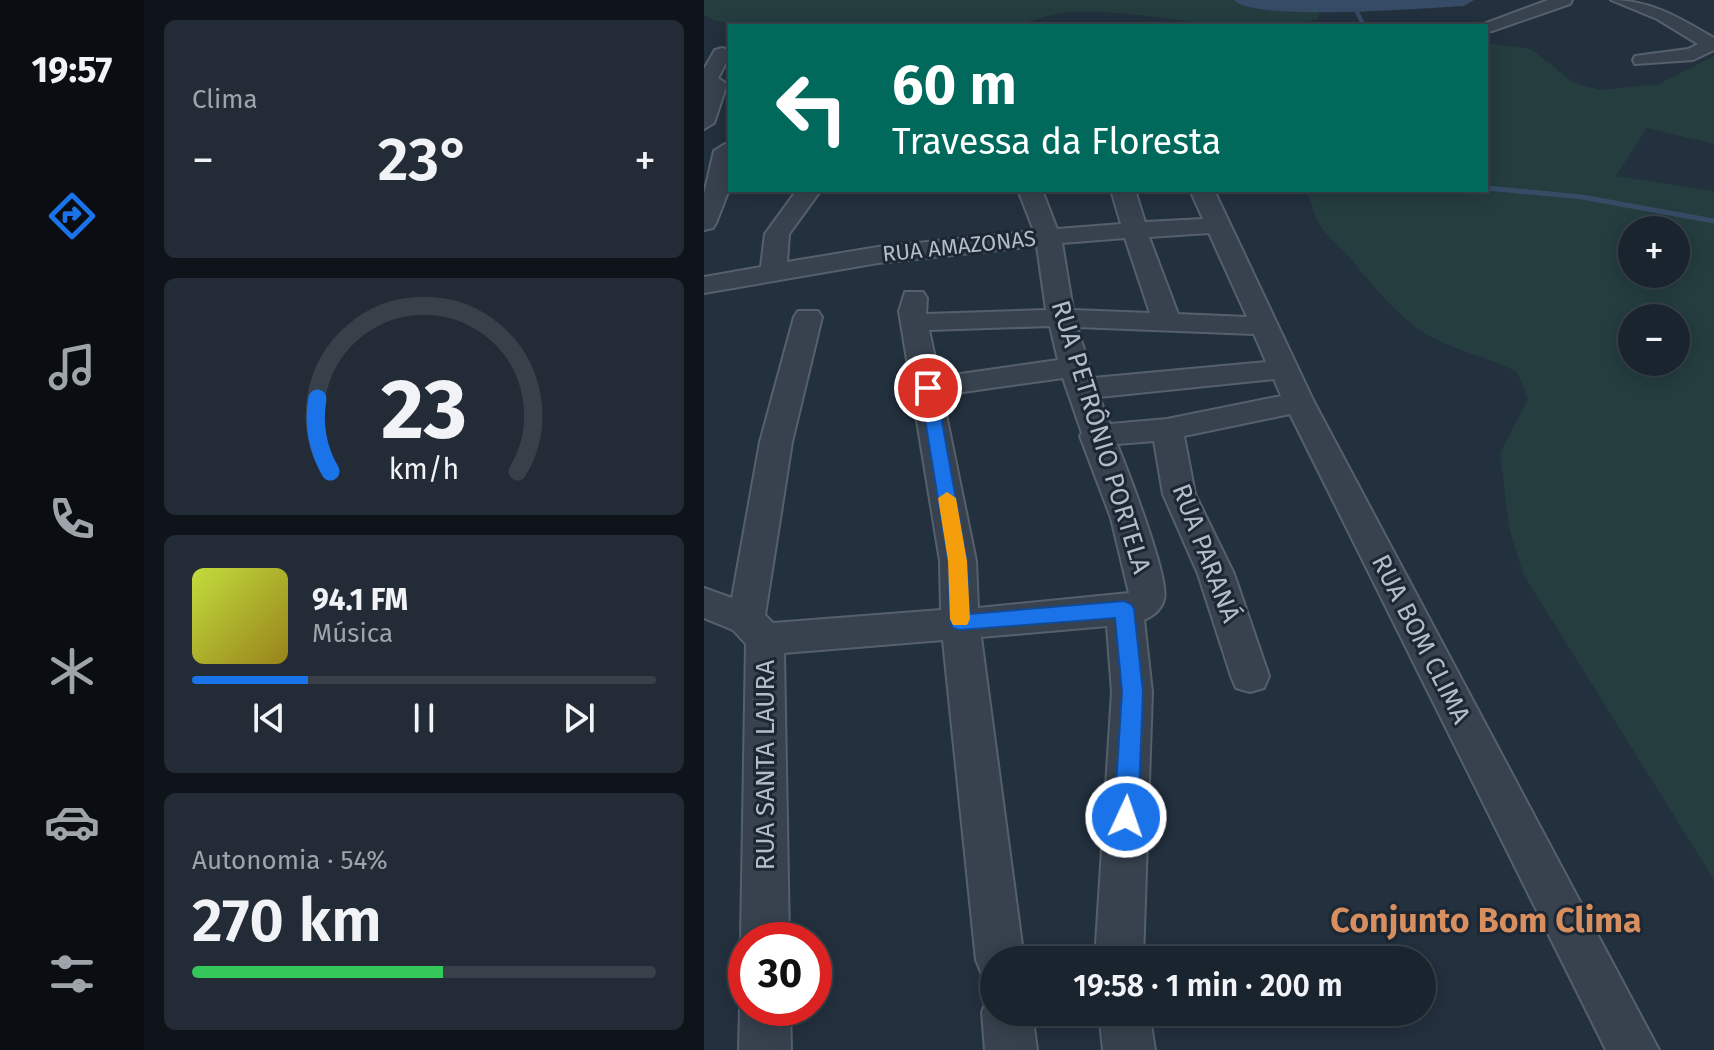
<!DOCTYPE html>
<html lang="pt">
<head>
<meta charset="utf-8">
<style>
	:root { --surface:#1a242e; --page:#232c36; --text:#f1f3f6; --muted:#9fa4aa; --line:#38414a; --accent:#1a73e8 }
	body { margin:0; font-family:"Fira Sans",sans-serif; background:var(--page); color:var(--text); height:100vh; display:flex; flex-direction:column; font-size:30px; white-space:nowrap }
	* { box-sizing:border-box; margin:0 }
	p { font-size:26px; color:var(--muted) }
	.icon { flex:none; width:44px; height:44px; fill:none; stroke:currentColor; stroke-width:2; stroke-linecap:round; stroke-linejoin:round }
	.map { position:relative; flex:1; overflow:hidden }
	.drawer { display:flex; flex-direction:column; gap:20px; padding:20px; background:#0e1419; width:560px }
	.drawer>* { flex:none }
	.banner { position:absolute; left:24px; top:24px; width:760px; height:168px; border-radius:0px; box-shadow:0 4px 20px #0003,0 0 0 2px var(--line); background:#00695c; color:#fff; overflow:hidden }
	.tools { position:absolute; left:914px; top:216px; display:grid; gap:16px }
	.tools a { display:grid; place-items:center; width:72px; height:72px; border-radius:50%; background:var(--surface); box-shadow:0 4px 20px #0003,0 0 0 2px var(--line); font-size:40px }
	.speed { position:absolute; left:24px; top:922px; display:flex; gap:16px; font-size:40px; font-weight:700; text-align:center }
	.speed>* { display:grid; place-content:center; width:104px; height:104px; border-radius:50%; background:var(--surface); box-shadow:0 4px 20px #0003,0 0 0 2px var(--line); line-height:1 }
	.speed .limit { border:12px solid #d22; background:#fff; color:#111 }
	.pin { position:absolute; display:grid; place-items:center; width:68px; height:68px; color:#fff; margin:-34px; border:4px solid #fff; border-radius:50%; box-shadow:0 2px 8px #0007 }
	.me { position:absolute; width:88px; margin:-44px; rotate:3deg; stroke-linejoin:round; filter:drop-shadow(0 0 6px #0008) }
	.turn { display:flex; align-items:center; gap:28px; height:168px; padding:0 32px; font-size:36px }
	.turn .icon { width:104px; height:104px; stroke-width:2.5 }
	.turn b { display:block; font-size:56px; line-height:68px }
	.big { font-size:60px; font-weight:600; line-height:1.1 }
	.drawer .tile { flex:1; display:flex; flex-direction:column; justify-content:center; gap:12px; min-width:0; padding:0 28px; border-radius:12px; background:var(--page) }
	.drawer .dial { align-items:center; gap:0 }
	.dial svg { height:208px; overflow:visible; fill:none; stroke:var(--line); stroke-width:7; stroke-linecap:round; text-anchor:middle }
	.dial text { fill:var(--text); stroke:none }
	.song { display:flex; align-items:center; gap:24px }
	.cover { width:96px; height:96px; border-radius:12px; background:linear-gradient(135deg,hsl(70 70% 55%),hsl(50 70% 35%)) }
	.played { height:8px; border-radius:4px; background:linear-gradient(90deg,var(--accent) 25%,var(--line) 25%) }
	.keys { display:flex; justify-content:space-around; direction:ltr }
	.heat { display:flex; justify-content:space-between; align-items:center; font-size:44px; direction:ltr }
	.charge { height:12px; border-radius:6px; background:linear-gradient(90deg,#34c759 54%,var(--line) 0) }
	.trip { position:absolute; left:276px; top:946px; width:456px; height:80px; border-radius:40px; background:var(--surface); box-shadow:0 4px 20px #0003,0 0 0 2px var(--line); font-weight:600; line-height:80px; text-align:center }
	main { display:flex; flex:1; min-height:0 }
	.tabs { display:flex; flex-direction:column; width:144px; justify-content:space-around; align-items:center; background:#0a0e12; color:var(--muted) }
	.tabs .icon { width:56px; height:56px }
	.tabs .current { color:var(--accent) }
	.tabs b { font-size:36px; color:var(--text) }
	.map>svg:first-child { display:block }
	.green { fill:#253d3f; fill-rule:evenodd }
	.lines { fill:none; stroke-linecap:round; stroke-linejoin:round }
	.stream-far1 { stroke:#364c66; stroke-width:4 }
	.stream { stroke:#364c66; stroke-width:5 }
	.river { fill:#364c66; fill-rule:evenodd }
	.minor-casing { stroke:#55606c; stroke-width:4 }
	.minor { fill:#37424e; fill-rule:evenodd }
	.route { fill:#1a73e8; stroke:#114b97; stroke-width:2 }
	.slow { fill:#f59e0b }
	.labels { text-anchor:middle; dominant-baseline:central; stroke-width:6; stroke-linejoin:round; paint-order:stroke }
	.far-street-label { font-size:22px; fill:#b3bdc9; stroke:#1c2733 }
	.street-label { font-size:26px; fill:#b3bdc9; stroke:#1c2733 }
	.near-neighbourhood-label { font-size:34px; font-weight:bold; fill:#d88f60; stroke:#1c2733 }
</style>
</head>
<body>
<main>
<nav class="tabs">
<b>19:57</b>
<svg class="icon current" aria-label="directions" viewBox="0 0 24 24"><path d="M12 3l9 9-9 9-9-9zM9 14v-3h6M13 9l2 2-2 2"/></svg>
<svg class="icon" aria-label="music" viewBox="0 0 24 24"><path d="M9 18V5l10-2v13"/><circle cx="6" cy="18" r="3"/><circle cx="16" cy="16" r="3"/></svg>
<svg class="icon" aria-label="phone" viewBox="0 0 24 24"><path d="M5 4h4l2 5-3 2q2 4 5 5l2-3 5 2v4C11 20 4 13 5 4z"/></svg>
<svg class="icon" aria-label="climate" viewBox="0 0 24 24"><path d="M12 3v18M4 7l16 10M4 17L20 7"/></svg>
<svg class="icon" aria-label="car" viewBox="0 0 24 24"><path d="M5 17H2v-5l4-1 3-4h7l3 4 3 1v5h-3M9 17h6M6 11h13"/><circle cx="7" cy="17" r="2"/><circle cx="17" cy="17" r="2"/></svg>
<svg class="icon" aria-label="filters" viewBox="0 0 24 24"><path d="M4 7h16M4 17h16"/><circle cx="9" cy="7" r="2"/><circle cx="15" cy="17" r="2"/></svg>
</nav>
<section class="drawer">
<div class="tile"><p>Clima</p>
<div class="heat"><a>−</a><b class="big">23°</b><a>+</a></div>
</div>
<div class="tile dial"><svg viewBox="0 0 100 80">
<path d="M14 69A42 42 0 1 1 86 69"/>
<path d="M14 69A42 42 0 0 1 9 41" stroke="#1a73e8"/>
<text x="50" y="56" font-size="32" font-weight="700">23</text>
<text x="50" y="72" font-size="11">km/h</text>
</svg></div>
<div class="tile">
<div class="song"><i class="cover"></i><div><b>94.1 FM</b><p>Música</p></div></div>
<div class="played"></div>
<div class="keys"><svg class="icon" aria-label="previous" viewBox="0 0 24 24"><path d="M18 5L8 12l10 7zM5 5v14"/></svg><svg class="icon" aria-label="pause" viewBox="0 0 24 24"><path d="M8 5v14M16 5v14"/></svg><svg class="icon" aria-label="next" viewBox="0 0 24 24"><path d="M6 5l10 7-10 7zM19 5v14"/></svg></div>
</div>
<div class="tile"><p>Autonomia · 54%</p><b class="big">270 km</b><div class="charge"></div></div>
</section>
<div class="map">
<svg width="1010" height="1050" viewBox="0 0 1010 1050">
	<rect width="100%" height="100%" fill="#23303e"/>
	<path class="green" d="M0,0H566L617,8L614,19C527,39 450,8 365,12C342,14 321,25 299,26C212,30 124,26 36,26L9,20L0,15Z
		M782,43L827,49L870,83L897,90L955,84L1010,56V144L943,128L912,176L1010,191V880L819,574L805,527L796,453L824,399L813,372C783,356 750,351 722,334C693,315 669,287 648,260C636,246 620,235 612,218C608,208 607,199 600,190H782ZM928,230H972V274H928ZM928,318H972V362H928Z"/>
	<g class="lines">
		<path class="stream-far1" d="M650,6L660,26"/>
		<path class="stream" d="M782,188L878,197L1010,221"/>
		<path class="river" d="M530,0H770L760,6C724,8 549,22 530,0Z"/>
		<defs>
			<path id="minor" d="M844,0H868L866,4L788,31L782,32V26H774Z
				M907,0C947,0 976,18 1010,38V50L989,60L931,64L929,60L931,56L984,49L994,44L953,19Z
				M18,48L25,50L26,56L14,78L23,84L10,123L0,129V69L11,50Z
				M21,144L26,146V187L12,223L9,228L0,230V194L10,151Z
				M93,190H117L85,234L83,262L174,247L330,231L314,190H338L353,229L417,224L407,190H431L441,222L499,219L486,190H510L610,402L955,1050H902L586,414L480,436L491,494L530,574L565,676L560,688L546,692L532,688L527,676L494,574L459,494L450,441L413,444C423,469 466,579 460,599C458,609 449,616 440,620L448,692L439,960H391L408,692L403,626L277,637L320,960H290V982L279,977L272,960L239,640L80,653L85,940H42V952L37,940L42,644L29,630L0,618V588L28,598L56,442L90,317L94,311H114L118,317L88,442L61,615L69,623L237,610L236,561L195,311L201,292H219L223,298L222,314L342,310L333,246L174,263L0,293V277L57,267L61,234ZM505,233L543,317L474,314L445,237ZM421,238L446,313L369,310L358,243ZM346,326L354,360L235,377L225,330ZM373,327L550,334L562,362L389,378ZM359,378L378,433L376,436L407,518L425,593L274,608L272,561L238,395ZM570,379L577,396L463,419L406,424L395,397Z
				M290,992V1012H328L333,1050H281L278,1012L285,994Z
				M42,994V1008H86L87,1050H35L36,1008Z
				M395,1012H445L451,1050H399Z"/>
		</defs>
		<use href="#minor" class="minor-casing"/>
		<use href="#minor" class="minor"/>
	</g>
	<path class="route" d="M224,383L232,388L263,561L266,614L420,601L427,604L430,609L439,692L434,817L430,824L422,828L414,824L410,817L418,692L411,618L256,630L249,628L246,622L244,561L216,388Z"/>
	<path class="slow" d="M243,492L252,498L263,561L266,619L263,625H249L246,619L244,561L234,498Z"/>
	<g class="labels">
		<g class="far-street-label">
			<text transform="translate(255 246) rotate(-6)">RUA AMAZONAS</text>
		</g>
		<g class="street-label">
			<text transform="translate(397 437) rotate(73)">RUA PETRÔNIO PORTELA</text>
			<text transform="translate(502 553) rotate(69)">RUA PARANÁ</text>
			<text transform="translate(717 639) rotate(63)">RUA BOM CLIMA</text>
			<text transform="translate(61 765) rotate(-90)">RUA SANTA LAURA</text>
		</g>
		<g class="near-neighbourhood-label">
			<text x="782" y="920">Conjunto Bom Clima</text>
		</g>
	</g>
</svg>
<div class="tools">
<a>+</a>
<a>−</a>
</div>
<div class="speed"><div class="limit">30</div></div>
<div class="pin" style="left:224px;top:388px;background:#d93025"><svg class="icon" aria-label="arrive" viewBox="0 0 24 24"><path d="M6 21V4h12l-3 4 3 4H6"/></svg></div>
<svg class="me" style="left:422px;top:817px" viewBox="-20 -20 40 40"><circle r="17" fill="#1a73e8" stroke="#fff" stroke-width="3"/><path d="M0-11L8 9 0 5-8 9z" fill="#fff"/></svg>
<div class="trip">19:58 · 1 min · 200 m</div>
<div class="banner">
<div class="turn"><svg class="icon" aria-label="left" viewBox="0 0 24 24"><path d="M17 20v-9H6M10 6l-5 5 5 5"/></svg><div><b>60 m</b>Travessa da Floresta</div></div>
</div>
</div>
</main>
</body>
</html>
